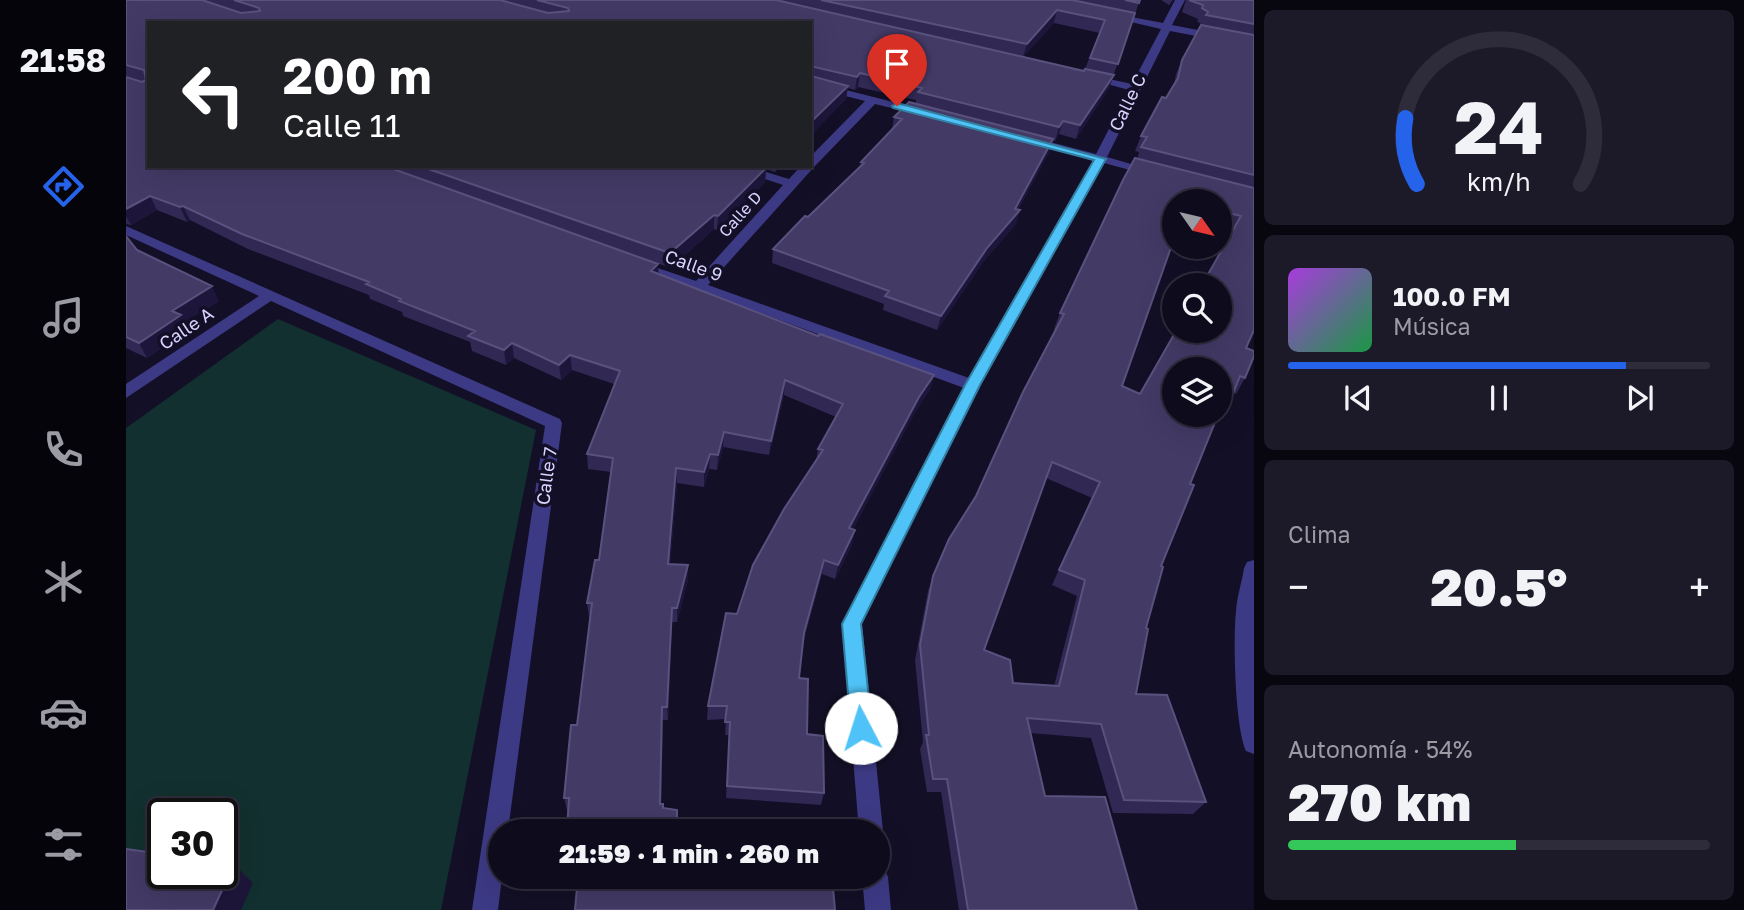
<!DOCTYPE html>
<html lang="es">
<head>
<meta charset="utf-8">
<style>
	:root { --surface:#0e0b1c; --page:#1c1929; --text:#f1f3f6; --muted:#9b9ba3; --line:#2e2b3b; --accent:#2563eb }
	body { margin:0; font-family:"Golos Text",sans-serif; background:var(--page); color:var(--text); height:100vh; display:flex; flex-direction:column; font-size:26px; white-space:nowrap }
	* { box-sizing:border-box; margin:0 }
	p { font-size:23px; color:var(--muted) }
	.icon { flex:none; width:38px; height:38px; fill:none; stroke:currentColor; stroke-width:2; stroke-linecap:round; stroke-linejoin:round }
	.map { position:relative; flex:1; overflow:hidden }
	.sheet { display:flex; flex-direction:column; gap:10px; padding:10px; background:#08060f; width:490px }
	.sheet>* { flex:none }
	.top-card { position:absolute; left:21px; top:21px; width:665px; height:147px; border-radius:0px; box-shadow:0 7px 28px #0002,0 0 0 2px var(--line); background:#202124; color:#fff; overflow:hidden }
	.needle { width:46px; rotate:124deg }
	.fabs { position:absolute; left:1036px; top:189px; display:grid; gap:14px }
	.fabs a { display:grid; place-items:center; width:70px; height:70px; border-radius:50%; background:var(--surface); box-shadow:0 7px 28px #0002,0 0 0 2px var(--line); font-size:35px }
	.speed { position:absolute; left:21px; top:798px; display:flex; gap:14px; font-size:35px; font-weight:700; text-align:center }
	.speed>* { display:grid; place-content:center; width:91px; height:91px; border-radius:50%; background:var(--surface); box-shadow:0 7px 28px #0002,0 0 0 2px var(--line); line-height:1 }
	.speed .limit { border:4px solid #111; border-radius:10px; background:#fff; color:#111 }
	.pin { position:absolute; display:grid; place-items:center; width:60px; height:60px; color:#fff; margin:-72px -30px; border-radius:50% 50% 50% 0; rotate:-45deg; box-shadow:0 0 7px #0007 }
	.pin .icon { rotate:45deg }
	.me { position:absolute; width:77px; margin:-38px; rotate:355deg; stroke-linejoin:round; filter:drop-shadow(0 0 5px #0008) }
	.turn { display:flex; align-items:center; gap:24px; height:147px; padding:0 21px; font-size:32px }
	.turn .icon { width:91px; height:91px; stroke-width:2.5 }
	.turn b { display:block; font-size:49px; line-height:60px }
	.big { font-size:52px; font-weight:800; line-height:1.1 }
	.sheet .widget { flex:1; display:flex; flex-direction:column; justify-content:center; gap:10px; min-width:0; padding:0 24px; border-radius:10px; background:var(--page) }
	.sheet .dial { align-items:center; gap:0 }
	.dial svg { height:182px; overflow:visible; fill:none; stroke:var(--line); stroke-width:7; stroke-linecap:round; text-anchor:middle }
	.dial text { fill:var(--text); stroke:none }
	.song { display:flex; align-items:center; gap:21px }
	.cover { width:84px; height:84px; border-radius:10px; background:linear-gradient(135deg,hsl(280 70% 55%),hsl(140 70% 35%)) }
	.played { height:7px; border-radius:4px; background:linear-gradient(90deg,var(--accent) 80%,var(--line) 80%) }
	.keys { display:flex; justify-content:space-around; direction:ltr }
	.heat { display:flex; justify-content:space-between; align-items:center; font-size:38px; direction:ltr }
	.charge { height:10px; border-radius:5px; background:linear-gradient(90deg,#34c759 54%,var(--line) 0) }
	.trip { position:absolute; left:362px; top:819px; width:402px; height:70px; border-radius:35px; background:var(--surface); box-shadow:0 7px 28px #0002,0 0 0 2px var(--line); font-weight:800; line-height:70px; text-align:center }
	main { display:flex; flex:1; min-height:0 }
	.menu { display:flex; flex-direction:column; width:126px; justify-content:space-around; align-items:center; background:#06040b; color:var(--muted) }
	.menu .icon { width:49px; height:49px }
	.menu .active { color:var(--accent) }
	.menu b { font-size:32px; color:var(--text) }
	.map>svg:first-child { display:block }
	.green { fill:#12302f; fill-rule:evenodd }
	.lines { fill:none; stroke-linecap:round; stroke-linejoin:round }
	.minor { fill:#3d3a85; fill-rule:evenodd }
	.tertiary { fill:#3d3a85; fill-rule:evenodd }
	.wall { fill:#312854; fill-rule:evenodd }
	.shaded-wall { fill:#1d163a }
	.building { fill:#433a66; stroke:#5a527e; stroke-width:2; fill-rule:evenodd }
	.route { fill:#4fc3f7; stroke:#337fa1; stroke-width:2 }
	.labels { text-anchor:middle; dominant-baseline:central; stroke-width:7; stroke-linejoin:round; paint-order:stroke }
	.far-street-label { font-size:16px; fill:#d9d4ff; stroke:#130f26 }
	.street-label { font-size:18px; fill:#d9d4ff; stroke:#130f26 }
</style>
</head>
<body>
<main>
<nav class="menu">
<b>21:58</b>
<svg class="icon active" aria-label="directions" viewBox="0 0 24 24"><path d="M12 3l9 9-9 9-9-9zM9 14v-3h6M13 9l2 2-2 2"/></svg>
<svg class="icon" aria-label="music" viewBox="0 0 24 24"><path d="M9 18V5l10-2v13"/><circle cx="6" cy="18" r="3"/><circle cx="16" cy="16" r="3"/></svg>
<svg class="icon" aria-label="phone" viewBox="0 0 24 24"><path d="M5 4h4l2 5-3 2q2 4 5 5l2-3 5 2v4C11 20 4 13 5 4z"/></svg>
<svg class="icon" aria-label="climate" viewBox="0 0 24 24"><path d="M12 3v18M4 7l16 10M4 17L20 7"/></svg>
<svg class="icon" aria-label="car" viewBox="0 0 24 24"><path d="M5 17H2v-5l4-1 3-4h7l3 4 3 1v5h-3M9 17h6M6 11h13"/><circle cx="7" cy="17" r="2"/><circle cx="17" cy="17" r="2"/></svg>
<svg class="icon" aria-label="filters" viewBox="0 0 24 24"><path d="M4 7h16M4 17h16"/><circle cx="9" cy="7" r="2"/><circle cx="15" cy="17" r="2"/></svg>
</nav>
<div class="map">
<svg width="1128" height="910" viewBox="0 0 1128 910">
	<rect width="100%" height="100%" fill="#130f26"/>
	<path class="green" d="M152,319L410,430L315,910H0V428ZM37,814H96V873H37Z"/>
	<g class="lines">
		<path class="minor" d="M1049,0H1059L1046,25L1128,41V47L1044,31L981,157L1032,172L1026,176L978,163L855,385L736,624L757,831L752,840V831H733L716,624L838,388L504,265L511,261L570,281L657,185L600,166H620L663,179L675,166H684V157L739,101L684,87V81L803,111L805,113L799,116L749,104L688,167L582,285L843,378L967,161L895,140L901,136L970,154L1003,90L959,78L964,75L1006,84L1035,29L979,16L984,13L1037,23Z
			M0,226L434,419L436,423L382,831H374L376,877L372,910H346L419,426L145,301L0,398V384L133,296L0,235Z
			M752,866L758,868L762,877L765,910H739L736,877H752Z"/>
		<path class="tertiary" d="M1128,560V754L1120,751C1109,726 1107,639 1110,611C1111,596 1116,582 1118,568L1121,562Z"/>
	</g>
	<path class="wall" d="M0,0H1014L983,88L950,139L933,134L929,141L926,140L923,152L892,210L890,224L857,262L811,330L757,310L758,304L646,263L647,249L734,166L735,162L766,129L768,117L790,104V100L732,87L729,90L722,88L720,99L684,136V23L23,166H654L649,172L640,169L639,182L591,230L588,229L545,268L390,213L532,274L692,336L808,375L804,390L789,412L727,529L726,545L709,579L696,574L677,643L673,678L681,734L698,793L695,805L600,798L603,735H599L600,719L581,720L582,706L611,614L690,461L692,449L710,417L658,395L643,455L597,447L591,470L583,469L578,487L551,483L544,564L562,580L551,622H546L542,720H537L535,804L551,831H442V810H441L438,798L451,725L465,617H463L461,603L473,560L485,472L462,469L461,454L488,384L446,370L435,380L388,358L380,365L346,351L344,342L277,316L276,312L244,299L243,295L122,249L64,220L61,222L31,210L5,225L0,224ZM928,23L974,33L958,71L897,57Z
		M1035,0H1047L1043,5Z
		M1060,0H1128V330L1120,348L1119,378L1110,394L1107,393L1102,406L1092,422L1089,421L1064,484L1035,566L1020,628L1010,694L1080,802L1067,814L987,813L965,738L904,733L919,796L1011,910H833L815,792H801L794,749L797,742L789,660L802,591L807,576L850,496L930,330L928,329L934,313L1011,159L1013,152L1009,151L1015,136L1048,85L1050,74L1056,60L1076,25L1071,21L1072,19L1056,12ZM1048,201H1094V228L1107,232L1014,394L996,386ZM1094,369V415H1048ZM920,478L966,498L926,585L951,596L928,686L887,683L858,650Z
		M0,236L11,250L93,301L59,322L63,330L21,358L0,348Z"/>
	<path class="shaded-wall" d="M931,10L928,23L897,57L901,44Z
		M734,73L732,87L729,90L731,77Z
		M988,75L983,88L950,139L954,125Z
		M722,86L720,99L684,136V123Z
		M937,121L933,134L929,141L933,127Z
		M927,139L923,152L887,219L894,210L890,224L857,262L811,330L815,316L889,209Z
		M640,168L639,182L591,230L592,216Z
		M24,196L31,210L5,225L0,216V209Z
		M57,206L64,220L61,222L54,207Z
		M588,215V229L545,268L544,253Z
		M532,264L533,279L525,271Z
		M86,286L93,301L59,322L63,330L21,358L13,343L46,311Z
		M386,343L388,358L380,365L378,350Z
		M444,355L446,370L435,380L433,365Z
		M808,375L804,390L789,412L720,542L723,528L793,397Z
		M659,380L658,395L643,455L645,441Z
		M598,432L597,447L591,470L592,455Z
		M584,454L583,469L578,487V472Z
		M550,468L551,483L543,578L542,564Z
		M729,530L726,545L709,579L712,565Z
		M698,560L696,574L676,647L678,633Z
		M562,565V580L551,622V608Z
		M546,608V622L542,720L541,707Z
		M536,707L537,720L535,816L534,804Z
		M108,864L127,883L115,910H87Z"/>
	<path class="building" d="M0,0H76L115,13L134,11L133,8L108,0H374L422,13L443,11L442,8L411,0H650L958,71L959,69L988,75L954,125L937,121L933,127L792,92L796,88L734,73L731,77L684,66V23H23V166H259L532,264L525,271L692,336L694,334L808,375L793,397L723,528L729,530L712,565L698,560L678,633L673,678L682,679L681,734L697,736L698,793L601,786L604,722H599L601,706H582L600,613L611,614L627,565L658,509L697,450L692,449L717,404L659,380L645,441L598,432L592,455L584,454L578,472L550,468L542,564L562,565L551,608H546L541,707H536L534,804H537V808L551,810V831H456V828L441,829L443,798H438L445,725H451L466,603H461L469,560H473L487,458L461,454L494,371L444,355L433,365L386,343L378,350L342,336L349,331L273,301L275,299L240,284L243,282L116,234L57,206L54,207L24,196L0,209V77L16,82L20,80L18,70L0,65Z
		M695,0H946L1009,13L992,64L964,58L979,20L931,10L901,44Z
		M999,0H1014L1013,3Z
		M1063,0H1128V24L1080,15L1082,12L1076,8L1077,5Z
		M1075,25L1128,35V175L1015,147L1021,137L1015,136L1036,97L1040,98L1052,78L1056,60Z
		M684,72L685,76L722,86L684,123Z
		M783,102L927,139L889,209L894,210L861,248L815,316L759,296L763,291L647,249L679,216L682,217L738,163L735,162L776,119L768,117Z
		M1009,158L1128,188V330L1120,348L1128,351V356L1119,378L1114,376L1102,406L1096,404L1094,410V369H1048V415H1092L1064,484L1068,485L1035,566L1037,567L1020,628L1022,629L1010,694L1041,695L1080,802L998,800L975,724L901,718L919,796L979,797L1011,910H842L821,779H807L800,735H803L794,645L807,576L823,539L850,496L897,392L938,314L934,313L997,180ZM1048,201H1094V211L1115,216L1076,285H1094V331H1050L1014,394L996,386L1048,239ZM926,462L974,482L933,570L959,580L933,686L887,683L884,660L858,650Z
		M294,166H636L640,168L592,216L588,215L544,253Z
		M0,236L11,250L86,286L46,311L55,315L13,343L0,337Z
		M0,849L37,854V873H96V862L108,864L87,910H0Z
		M452,877H706L709,910H449Z"/>
	<path class="route" d="M771,103L980,159L854,385L735,624L746,728L743,734L735,737L728,734L725,728L716,624L839,385L968,160L767,108L766,106Z"/>
	<g class="labels">
		<g class="far-street-label">
			<text transform="translate(614 214) rotate(-48)">Calle D</text>
		</g>
		<g class="street-label">
			<text transform="translate(1001 102) rotate(-64)">Calle C</text>
			<text transform="translate(568 265) rotate(20)">Calle 9</text>
			<text transform="translate(60 328) rotate(-34)">Calle A</text>
			<text transform="translate(420 476) rotate(-82)">Calle 7</text>
		</g>
	</g>
</svg>
<div class="fabs">
<a><svg class="needle" viewBox="-14 -14 28 28"><path d="M0-13l5 13h-10z" fill="#e53935"/><path d="M0 13l5-13h-10z" fill="#9b9ba3"/></svg></a>
<a><svg class="icon" aria-label="search" viewBox="0 0 24 24"><circle cx="10" cy="10" r="6"/><path d="M15 15l6 6"/></svg></a>
<a><svg class="icon" aria-label="layers" viewBox="0 0 24 24"><path d="M12 4l9 5-9 5-9-5zM3 14l9 5 9-5"/></svg></a>
</div>
<div class="speed"><div class="limit">30</div></div>
<div class="pin" style="left:771px;top:106px;background:#d93025"><svg class="icon" aria-label="arrive" viewBox="0 0 24 24"><path d="M6 21V4h12l-3 4 3 4H6"/></svg></div>
<svg class="me" style="left:735px;top:728px" viewBox="-20 -20 40 40"><circle r="19" fill="#fff"/><path d="M0-13L10 11 0 6-10 11z" fill="#4fc3f7"/></svg>
<div class="trip">21:59 · 1 min · 260 m</div>
<div class="top-card">
<div class="turn"><svg class="icon" aria-label="left" viewBox="0 0 24 24"><path d="M17 20v-9H6M10 6l-5 5 5 5"/></svg><div><b>200 m</b>Calle 11</div></div>
</div>
</div>
<section class="sheet">
<div class="widget dial"><svg viewBox="0 0 100 80">
<path d="M14 69A42 42 0 1 1 86 69"/>
<path d="M14 69A42 42 0 0 1 9 40" stroke="#2563eb"/>
<text x="50" y="56" font-size="32" font-weight="700">24</text>
<text x="50" y="72" font-size="11">km/h</text>
</svg></div>
<div class="widget">
<div class="song"><i class="cover"></i><div><b>100.0 FM</b><p>Música</p></div></div>
<div class="played"></div>
<div class="keys"><svg class="icon" aria-label="previous" viewBox="0 0 24 24"><path d="M18 5L8 12l10 7zM5 5v14"/></svg><svg class="icon" aria-label="pause" viewBox="0 0 24 24"><path d="M8 5v14M16 5v14"/></svg><svg class="icon" aria-label="next" viewBox="0 0 24 24"><path d="M6 5l10 7-10 7zM19 5v14"/></svg></div>
</div>
<div class="widget"><p>Clima</p>
<div class="heat"><a>−</a><b class="big">20.5°</b><a>+</a></div>
</div>
<div class="widget"><p>Autonomía · 54%</p><b class="big">270 km</b><div class="charge"></div></div>
</section>
</main>
</body>
</html>
